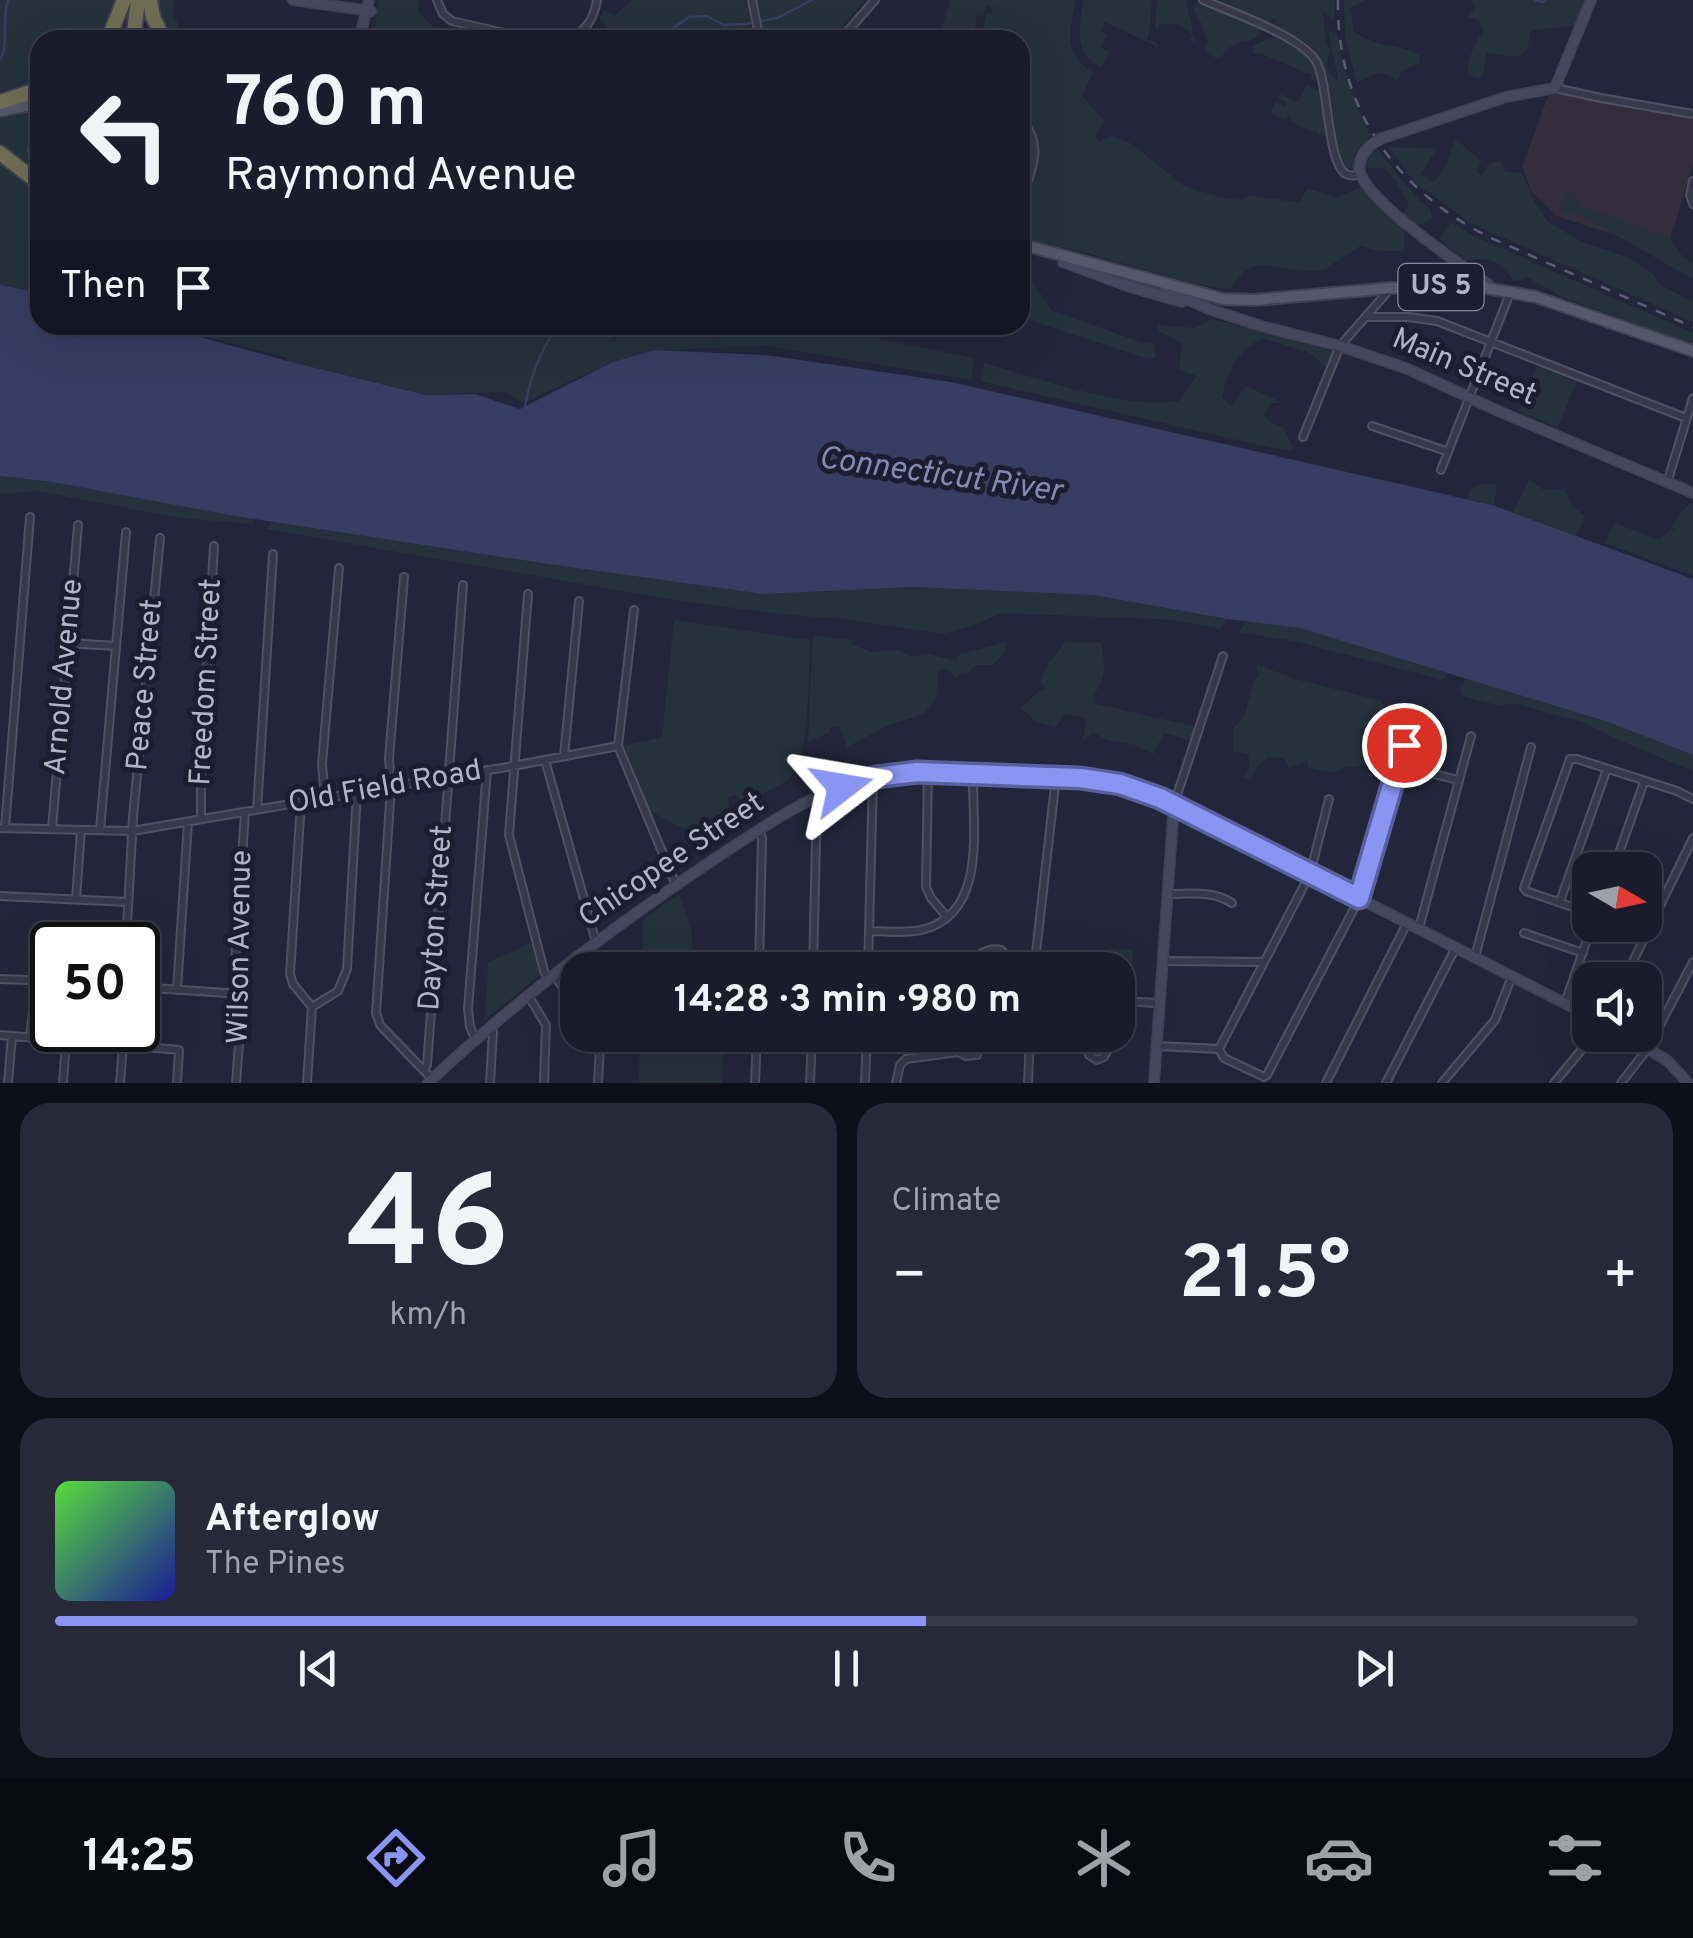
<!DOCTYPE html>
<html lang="en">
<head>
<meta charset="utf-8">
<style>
	:root { --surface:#1a1c2c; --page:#272938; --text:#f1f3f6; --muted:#9fa1a9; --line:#383a48; --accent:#8a94f3 }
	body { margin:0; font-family:Overpass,sans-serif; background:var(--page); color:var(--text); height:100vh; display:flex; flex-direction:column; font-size:38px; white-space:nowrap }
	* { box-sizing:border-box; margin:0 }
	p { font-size:32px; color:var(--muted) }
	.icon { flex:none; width:55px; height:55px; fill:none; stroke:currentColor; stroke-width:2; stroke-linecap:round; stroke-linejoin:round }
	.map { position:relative; height:1083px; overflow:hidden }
	.details { display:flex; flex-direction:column; gap:20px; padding:20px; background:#0e0f18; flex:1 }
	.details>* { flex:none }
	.top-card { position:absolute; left:30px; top:30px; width:1000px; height:305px; border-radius:30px; box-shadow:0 10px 40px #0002,0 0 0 2px var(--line); background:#1a1c2c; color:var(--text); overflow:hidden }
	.needle { width:65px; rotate:99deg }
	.buttons { position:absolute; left:1572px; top:852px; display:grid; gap:20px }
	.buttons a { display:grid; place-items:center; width:90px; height:90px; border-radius:20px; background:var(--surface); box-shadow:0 10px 40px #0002,0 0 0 2px var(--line); font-size:50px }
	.speed { position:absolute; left:30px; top:922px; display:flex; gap:20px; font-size:50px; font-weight:700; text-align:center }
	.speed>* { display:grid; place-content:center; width:130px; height:130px; border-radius:50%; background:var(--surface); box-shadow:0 10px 40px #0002,0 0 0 2px var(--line); line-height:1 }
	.speed .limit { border:5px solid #111; border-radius:15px; background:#fff; color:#111 }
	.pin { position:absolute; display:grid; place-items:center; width:85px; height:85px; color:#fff; margin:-42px; border:5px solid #fff; border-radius:50%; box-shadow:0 2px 10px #0007 }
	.me { position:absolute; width:110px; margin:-55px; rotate:76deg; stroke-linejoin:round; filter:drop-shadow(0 0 8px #0008) }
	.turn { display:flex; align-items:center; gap:35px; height:210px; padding:0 30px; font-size:45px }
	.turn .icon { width:130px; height:130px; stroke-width:2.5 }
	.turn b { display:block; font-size:70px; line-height:85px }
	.then { display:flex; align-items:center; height:95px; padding:0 30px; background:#0003; gap:20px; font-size:38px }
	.big { font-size:75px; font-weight:700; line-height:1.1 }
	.details .card { flex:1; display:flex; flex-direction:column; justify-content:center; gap:15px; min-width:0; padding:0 35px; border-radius:30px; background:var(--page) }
	.details .dial { align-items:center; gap:0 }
	.dial b { font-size:130px; line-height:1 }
	.song { display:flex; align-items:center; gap:30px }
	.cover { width:120px; height:120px; border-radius:15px; background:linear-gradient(135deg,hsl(110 70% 55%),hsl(240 70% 35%)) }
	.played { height:10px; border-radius:5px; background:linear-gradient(90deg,var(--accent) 55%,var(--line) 55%) }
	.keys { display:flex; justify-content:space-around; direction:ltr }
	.heat { display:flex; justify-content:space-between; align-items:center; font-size:55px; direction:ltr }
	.details .tiles { flex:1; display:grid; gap:20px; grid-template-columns:1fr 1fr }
	.card:last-child { grid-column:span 2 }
	.trip { position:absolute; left:560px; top:952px; width:575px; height:100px; border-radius:30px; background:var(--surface); box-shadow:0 10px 40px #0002,0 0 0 2px var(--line); font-weight:700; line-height:100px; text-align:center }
	.menu { display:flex; height:160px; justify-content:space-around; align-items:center; background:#0a0b12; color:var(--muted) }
	.menu .icon { width:70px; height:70px }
	.menu .active { color:var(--accent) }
	.menu b { font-size:45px; color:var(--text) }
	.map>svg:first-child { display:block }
	.medical { fill:#342e3c }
	.green { fill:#25323b }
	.water { fill:#373d60 }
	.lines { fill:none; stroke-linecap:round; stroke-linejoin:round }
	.stream { stroke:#373d60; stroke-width:2.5 }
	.street-casing { stroke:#4f5162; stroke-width:10 }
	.secondary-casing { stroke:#404253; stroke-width:12 }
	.primary-casing { stroke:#404253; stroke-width:14 }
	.highway-casing { stroke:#3f4152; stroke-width:18 }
	.street { stroke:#37394a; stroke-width:6 }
	.secondary { stroke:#45475d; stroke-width:9 }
	.primary { stroke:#55586a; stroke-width:10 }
	.highway { stroke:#706d54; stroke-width:14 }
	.rail { stroke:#595c71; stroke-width:2.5; stroke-dasharray:10 10; stroke-linecap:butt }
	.secondary-bridge-casing { stroke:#404253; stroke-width:12; stroke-linecap:butt }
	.secondary-bridge { stroke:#45475d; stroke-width:9 }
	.route-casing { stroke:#5a609e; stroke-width:25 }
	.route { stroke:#8a94f3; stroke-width:18 }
	.labels { text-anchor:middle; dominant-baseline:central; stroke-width:10; stroke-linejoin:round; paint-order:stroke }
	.shield { fill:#1c1e2f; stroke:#858799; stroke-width:2.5 }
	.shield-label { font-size:28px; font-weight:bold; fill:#b2b4c6 }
	.street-label { font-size:30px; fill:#b2b4c6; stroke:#1c1e2f }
	.water-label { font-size:32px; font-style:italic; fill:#8289b2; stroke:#1c1e2f }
</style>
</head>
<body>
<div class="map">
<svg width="1693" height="1083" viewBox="0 0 1693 1083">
	<rect width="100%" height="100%" fill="#23263a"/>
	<path class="medical" d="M1550,91L1693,116V164L1666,252L1557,216L1532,192L1522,167Z"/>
	<path class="green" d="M0,0H116L99,40H40V81L0,91Z
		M156,0H174L173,20L177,21L179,28L186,35L208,33L225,37V40H173L157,13Z
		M379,0H418L419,13L432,26L441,39L453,36L474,40H371C375,26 376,14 379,0Z
		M632,0H743L747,2L752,0H865L831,40H599L606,31L604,22L600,18L604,10L614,16Z
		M950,0H1076C1069,30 1063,54 1093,73L1082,96L1104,121L1096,136L1098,142L1112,136L1132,144L1184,186L1220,197L1240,200L1249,195L1300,203L1307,188L1337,198L1361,186L1405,228L1404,251H1379L1360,246C1348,255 1336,260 1325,270C1315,270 1303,271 1292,269C1260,266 1250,256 1231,290L1188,282L1083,252L1020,239C1020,228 1019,216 1021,206C1030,171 1055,146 1020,115V40H980L987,14L991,15L993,7L986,5L983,16L978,15C973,23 977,31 974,40H939Z
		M1084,0H1152L1149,33L1147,39L1158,44V47L1105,22L1100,31L1107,35L1101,48L1109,52L1102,67C1072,54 1079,26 1084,0Z
		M1157,0H1186L1195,42L1190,40L1193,35C1184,25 1172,21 1158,25L1159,29L1155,28Z
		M1220,0H1335L1334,21L1323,12L1326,41L1330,52C1323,65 1328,74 1339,82L1328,32L1337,33C1343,70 1354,102 1371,136L1354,155L1355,169L1347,168L1339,161C1334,129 1333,65 1308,44C1299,38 1288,34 1278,30L1275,27L1277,20L1273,18L1267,24L1225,6Z
		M1344,0H1366L1350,8L1354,31C1377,49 1396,42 1419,55L1420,64L1402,70L1398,82C1381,68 1375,73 1357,83L1345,36Z
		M1471,0H1587L1578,22L1572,26L1531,30L1528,47L1520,56H1509L1487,52L1482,79L1468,75C1466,61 1475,42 1484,31L1479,20L1467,17L1475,8Z
		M1197,2H1202L1259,28L1261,35L1248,42L1243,41L1224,50V54C1217,61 1208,56 1204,48L1207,42L1202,23L1198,21L1194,7Z
		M1274,36C1300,43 1312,57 1321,82L1310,79L1311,75L1258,52L1255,55L1252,52L1253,46Z
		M1307,84L1324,94L1329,139L1316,133V130L1313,132L1290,121L1291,118L1288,117L1286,120L1270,113L1275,102L1285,106L1286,102L1278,98L1280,94L1298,103Z
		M40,108V181L0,150V115Z
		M1456,139L1481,161L1477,172L1481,176L1490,163L1501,162L1506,172L1522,173L1534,201L1548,222L1580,241L1629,258L1652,273L1659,284L1693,302V322L1470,223L1413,181L1389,147L1428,148L1435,151L1421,174L1434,183L1446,164Z
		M1377,149L1419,200L1429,207L1432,218L1422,224L1414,225L1402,214L1409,204L1396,181L1385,168H1366V157Z
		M0,164L40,192V293L0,285Z
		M1568,186L1583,207L1671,238L1682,256L1693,264V279L1579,214L1563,213L1560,209Z
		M1451,222L1474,236L1693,333V345L1560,296L1527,277L1514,281C1497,258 1492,258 1464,260L1440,239Z
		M1020,258L1024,259L1033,282L1051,310L1140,342L1154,344L1156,359L1142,357L1020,317Z
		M1213,319L1333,351L1326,367L1310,353L1262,338C1235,354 1229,369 1222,397L1231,406L1246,386L1283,403H1271L1264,416L1271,422L1284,428L1294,450L1272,448L980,381L984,363C1038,378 1126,410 1179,401L1197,376L1179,370L1182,343L1159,331L1158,325L1194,328Z
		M160,325H614L611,340L650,328L720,339L717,331L709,325H786L823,330L833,329L974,358L971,380L770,346L654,350L613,362L523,403L505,392L427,395L287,361V358Z
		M1538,364L1577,380L1558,428L1519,411Z
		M0,476L52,482L254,519L252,524L181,518L37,491L0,494Z
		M1529,480L1544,490L1564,489L1572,506L1585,516L1576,536L1513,512Z
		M1480,484H1497L1494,505L1467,499L1470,489Z
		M1693,503V576L1605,543L1615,523L1659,540L1671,529L1674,531L1673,527C1678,516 1682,508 1693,503Z
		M272,522L548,564L763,594L914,587L1093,595L1228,619L1220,629L1176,620L1002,613L971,626L942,634L845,619L789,615L680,601L266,529Z
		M674,620L810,640C808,669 811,758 790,778C776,790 756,795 740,800L736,795L728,797L730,831L707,847L700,837L650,811L624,746L662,737Z
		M1248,621L1301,628L1447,673L1443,680L1294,641L1238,632Z
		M813,635L853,640L851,644L871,652L900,650L911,657L927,653L955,661L960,654L1006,642L1004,654L992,665H975L969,673L963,672L957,677L944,668L938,671L937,697L924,714L889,725L847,747L840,726L829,728V733L808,741Z
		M1065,642L1101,643C1103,654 1106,669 1102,679C1099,689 1094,691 1093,703L1196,727L1192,741L1164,733L1153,754L1135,745L1107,740L1093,732L1083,740L1087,718L1065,714L1056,727L1036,722L1021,708L1039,691L1046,689L1041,683C1045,662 1054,659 1065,642Z
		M1257,665L1299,680L1382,701L1384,710L1373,724L1375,732L1368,737L1367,748L1395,759L1392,772L1371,763L1355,767L1347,766C1336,776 1322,771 1309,768L1307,760L1289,769L1285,758L1267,757L1258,766L1251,780L1242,778L1250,764L1248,754L1233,751V729L1244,716L1254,681L1259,677Z
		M1467,679L1608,722L1693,755V771L1619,740L1585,723L1513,703L1501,706L1462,696L1459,686Z
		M679,894L692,933L691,967L726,970H642L643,920Z
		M531,943L540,975L485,1020L488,962Z
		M1108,948L1133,950L1132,971L1103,965Z
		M640,1035H724L722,1083H639Z"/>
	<path class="water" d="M0,285L40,293V325H157L287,361L426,395L475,394L520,409L613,362L654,350L766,355L951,382L1492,505L1693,579V755L1608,722L1300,628L1228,619L1093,595L914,587L763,594L548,564L235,516L52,482L0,476Z"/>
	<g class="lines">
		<path class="stream" d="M1535,0L1544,2L1545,0
			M647,40L663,35L689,17L707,16L723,25L745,24L777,18L812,0
			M0,60C10,42 1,20 8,0
			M525,406C531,375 540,351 558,325"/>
		<defs>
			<path id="street" d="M437,0L443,14L452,21L534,40
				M752,0L760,40
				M1203,0C1231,12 1304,37 1317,63C1329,87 1327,163 1346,174C1352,177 1355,175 1361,174
				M568,40C586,31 594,19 597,0
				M840,40L875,0
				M1555,88L1601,98L1693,114
				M1020,119C1046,144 1031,173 1020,202
				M1693,181L1690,195L1693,204
				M1368,317H1408L1437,321L1686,418
				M1372,426L1446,451
				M1303,437L1340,346L1390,289
				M1441,470L1510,293
				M1667,483L1693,398
				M404,577L389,758L391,787L376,1013L380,1025L432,1079
				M528,594L509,835L544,971L548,978
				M68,643L116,646
				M618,746L634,610
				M564,756L579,601
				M545,760L596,942
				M1398,765L1458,780
				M928,773L926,887L931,898L947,917
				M325,798L322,764L339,568
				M301,802L290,974L293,984L312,1007
				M1174,804L1223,656
				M257,810L273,554
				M201,819V765L214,546
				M0,828L132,831L513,766L618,746L676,885
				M5,828L30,517
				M52,829L78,525
				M100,830L126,532
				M1613,870L1644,782
				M1168,894C1189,894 1213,890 1232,903
				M0,896L128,902
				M76,899L81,830
				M1560,901L1607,769
				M1590,913L1526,891L1524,888L1570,759H1577L1677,791L1693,799
				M1419,928L1471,736
				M869,931C887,931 908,934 925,929C988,911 972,825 973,774
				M1524,933L1583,953
				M71,945L72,939
				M126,945L133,817L160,538
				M1475,957L1531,747
				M1162,961L1264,962
				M759,970L762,839L760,830
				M813,970L817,798
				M868,970L873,779
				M963,970C970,959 987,946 1001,950L1004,953L1002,964L997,970
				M1034,970L1056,777
				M554,975L578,1008
				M0,979L52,981
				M1624,980L1693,838
				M138,987L241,994
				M177,990L188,822
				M528,995L546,1025L544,1083
				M1118,1001L1159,1003
				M1565,1003L1592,925
				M312,1007L338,991L347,969L357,792
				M0,1035L179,1050L177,1083
				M597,1035L600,1045L598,1083
				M1087,1035L1090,1040L1087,1047L1089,1055L1097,1060L1104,1057L1108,1050L1106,1042L1098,1038L1090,1040
				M30,1038L36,981
				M475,1038L470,1027L468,1009L487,770
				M1157,1046L1219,1049L1224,1058L1264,1077L1267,1075L1359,899L1411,725
				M1219,1049L1310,874L1329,799
				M958,1052L960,1035
				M424,1070L427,1065L463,585
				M8,1083L12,1036
				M63,1083L66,1041
				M120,1083L123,1045
				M236,1083L242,1003L235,963L245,812
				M307,1083L312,1007
				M490,1083L493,1032L491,1026
				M755,1083L757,1035
				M810,1083L812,1035
				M865,1083L867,1035
				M896,1083L900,1065L906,1059L958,1052L966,1056L977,1055L980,1035
				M1028,1083L1030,1035
				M1326,1083L1407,923
				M1386,1083L1456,947
				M1442,1083L1495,1020L1512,976
				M1554,1083L1594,1035
				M1621,1083L1648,1048L1693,962"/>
			<path id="secondary" d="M293,0L371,11
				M359,40L369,0
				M1380,139L1506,97L1555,88L1591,0
				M1375,142C1364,150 1356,161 1361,175C1373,206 1464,267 1493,288
				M1063,262L1127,286L1182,302
				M1159,281L1171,292L1209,309L1261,326L1340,346L1408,369L1496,410L1693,493
				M1625,1035L1668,1061L1688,1083
				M428,1083C517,999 614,926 716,858C755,833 797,802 842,787C900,766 962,774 1023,776C1058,777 1095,777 1129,786C1149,791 1167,801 1185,810L1590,1016
				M1154,1083L1174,804"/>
			<path id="primary" d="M0,111L40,103
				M1020,244L1223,299L1254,300L1391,288H1486L1536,297L1693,351"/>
			<path id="highway" d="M150,0L153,17L164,40
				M108,40L124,0
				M133,40L138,0
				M0,102L40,89
				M40,132L36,150L40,168
				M0,153L40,184"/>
		</defs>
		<use href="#street" class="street-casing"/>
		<use href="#secondary" class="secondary-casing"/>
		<use href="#primary" class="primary-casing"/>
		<use href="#highway" class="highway-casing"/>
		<use href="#street" class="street"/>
		<use href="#secondary" class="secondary"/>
		<use href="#primary" class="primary"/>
		<use href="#highway" class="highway"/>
		<path class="rail" d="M1338,0C1336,108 1396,191 1491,238L1693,327"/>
		<defs>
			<path id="secondary-bridge" d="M1375,142L1380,139"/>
		</defs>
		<use href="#secondary-bridge" class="secondary-bridge-casing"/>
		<use href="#secondary-bridge" class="secondary-bridge"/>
	</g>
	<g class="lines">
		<defs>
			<path id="route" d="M842,787L876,777L917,772L1080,778L1120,784L1160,798L1359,898L1404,745"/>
		</defs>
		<use href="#route" class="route-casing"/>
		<use href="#route" class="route"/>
	</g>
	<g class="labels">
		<rect class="shield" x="1398.5" y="264" width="85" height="46" rx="8"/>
		<g class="shield-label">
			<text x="1441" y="287">US 5</text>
		</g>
		<g class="street-label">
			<text transform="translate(1464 368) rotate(23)">Main Street</text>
			<text transform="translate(65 677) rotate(-85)">Arnold Avenue</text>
			<text transform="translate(207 682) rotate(-87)">Freedom Street</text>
			<text transform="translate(146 685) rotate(-85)">Peace Street</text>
			<text transform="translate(385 788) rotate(-10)">Old Field Road</text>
			<text transform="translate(672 861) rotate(-34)">Chicopee Street</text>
			<text transform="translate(437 918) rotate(-86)">Dayton Street</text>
			<text transform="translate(241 947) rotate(-89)">Wilson Avenue</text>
		</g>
		<g class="water-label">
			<text transform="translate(940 476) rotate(8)">Connecticut River</text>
		</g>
	</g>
</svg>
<div class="buttons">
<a><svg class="needle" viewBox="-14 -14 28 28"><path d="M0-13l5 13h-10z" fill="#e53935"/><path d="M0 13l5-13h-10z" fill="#9fa1a9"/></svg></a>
<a><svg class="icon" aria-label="sound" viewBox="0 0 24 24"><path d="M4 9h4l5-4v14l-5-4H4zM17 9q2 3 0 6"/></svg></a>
</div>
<div class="speed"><div class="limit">50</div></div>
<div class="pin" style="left:1404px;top:745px;background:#d93025"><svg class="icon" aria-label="arrive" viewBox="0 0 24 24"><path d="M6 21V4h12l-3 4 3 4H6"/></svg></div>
<svg class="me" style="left:842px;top:787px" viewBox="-20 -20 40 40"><path d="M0-17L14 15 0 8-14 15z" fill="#8a94f3" stroke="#fff" stroke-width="4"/></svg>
<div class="trip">14:28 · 3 min · 980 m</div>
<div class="top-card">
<div class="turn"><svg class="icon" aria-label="left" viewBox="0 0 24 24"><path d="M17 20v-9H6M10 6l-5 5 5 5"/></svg><div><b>760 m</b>Raymond Avenue</div></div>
<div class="then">Then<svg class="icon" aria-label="arrive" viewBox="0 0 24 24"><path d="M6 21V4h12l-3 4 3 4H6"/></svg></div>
</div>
</div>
<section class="details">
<div class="tiles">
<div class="card dial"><b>46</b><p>km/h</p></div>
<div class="card"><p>Climate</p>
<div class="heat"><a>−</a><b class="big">21.5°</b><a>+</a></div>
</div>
<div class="card">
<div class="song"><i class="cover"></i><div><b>Afterglow</b><p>The Pines</p></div></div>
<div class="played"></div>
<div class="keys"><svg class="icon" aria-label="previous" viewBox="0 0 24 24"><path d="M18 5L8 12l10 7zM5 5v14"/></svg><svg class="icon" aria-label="pause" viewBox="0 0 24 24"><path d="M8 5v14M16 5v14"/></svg><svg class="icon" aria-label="next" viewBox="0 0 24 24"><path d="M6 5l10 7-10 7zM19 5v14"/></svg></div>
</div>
</div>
</section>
<nav class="menu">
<b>14:25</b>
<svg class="icon active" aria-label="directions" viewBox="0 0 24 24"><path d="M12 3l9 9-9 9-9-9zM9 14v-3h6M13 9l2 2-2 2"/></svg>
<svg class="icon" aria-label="music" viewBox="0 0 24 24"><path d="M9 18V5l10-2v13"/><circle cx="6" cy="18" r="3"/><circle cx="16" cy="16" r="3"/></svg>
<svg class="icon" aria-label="phone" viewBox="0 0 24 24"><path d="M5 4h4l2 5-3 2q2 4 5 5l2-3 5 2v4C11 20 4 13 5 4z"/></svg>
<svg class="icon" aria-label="climate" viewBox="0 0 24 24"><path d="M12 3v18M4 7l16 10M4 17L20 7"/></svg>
<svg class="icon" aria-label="car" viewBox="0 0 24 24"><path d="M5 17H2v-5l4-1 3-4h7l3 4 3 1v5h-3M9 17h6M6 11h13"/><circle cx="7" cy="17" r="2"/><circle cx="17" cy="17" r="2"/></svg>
<svg class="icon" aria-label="filters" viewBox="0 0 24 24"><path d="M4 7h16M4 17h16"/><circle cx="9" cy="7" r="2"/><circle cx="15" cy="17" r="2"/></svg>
</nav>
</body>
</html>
